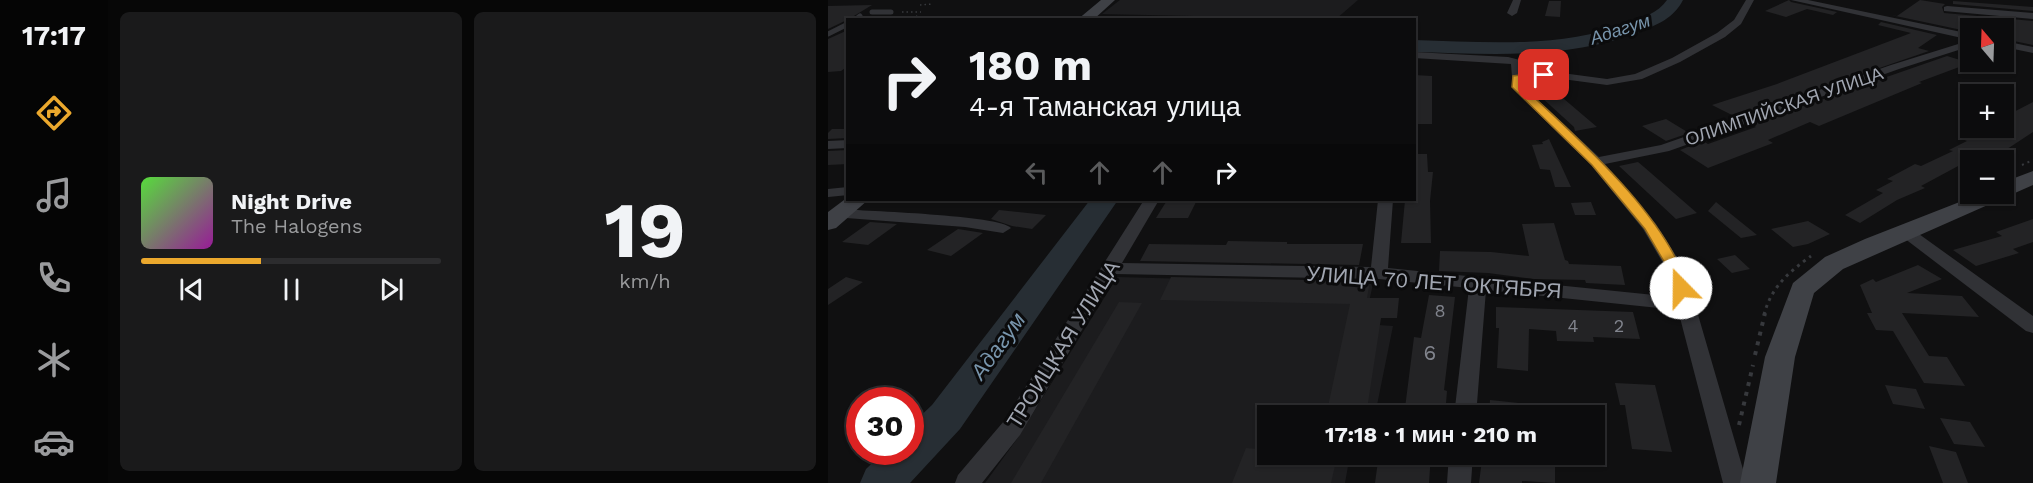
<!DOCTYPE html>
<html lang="ru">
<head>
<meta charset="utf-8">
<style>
	:root { --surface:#0c0c0d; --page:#1a1a1b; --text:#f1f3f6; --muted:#9a9b9d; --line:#2c2c2e; --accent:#eba82d }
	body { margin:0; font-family:"Work Sans",sans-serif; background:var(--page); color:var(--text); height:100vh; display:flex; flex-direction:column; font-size:22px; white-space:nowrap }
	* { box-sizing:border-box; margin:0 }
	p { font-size:20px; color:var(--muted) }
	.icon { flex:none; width:33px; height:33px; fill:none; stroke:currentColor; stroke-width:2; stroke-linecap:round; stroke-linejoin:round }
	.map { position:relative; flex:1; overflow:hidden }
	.side { display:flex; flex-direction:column; gap:12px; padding:12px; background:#070707; width:720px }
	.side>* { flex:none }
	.banner { position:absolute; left:18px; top:18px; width:570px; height:183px; border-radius:0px; box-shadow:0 2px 4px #0004,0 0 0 2px var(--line); background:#0c0c0d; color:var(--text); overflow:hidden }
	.needle { width:39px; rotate:341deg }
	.fabs { position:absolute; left:1132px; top:18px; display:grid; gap:12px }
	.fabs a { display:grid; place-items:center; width:54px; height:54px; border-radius:0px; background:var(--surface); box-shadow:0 2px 4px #0004,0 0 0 2px var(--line); font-size:30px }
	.speed { position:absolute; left:18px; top:387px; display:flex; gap:12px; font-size:30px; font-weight:700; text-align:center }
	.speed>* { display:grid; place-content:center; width:78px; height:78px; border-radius:50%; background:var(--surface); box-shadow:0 2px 4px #0004,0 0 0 2px var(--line); line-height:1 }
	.speed .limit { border:9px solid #d22; background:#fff; color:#111 }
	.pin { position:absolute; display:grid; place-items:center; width:51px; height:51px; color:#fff; margin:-26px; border-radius:12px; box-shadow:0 3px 9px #0006 }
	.me { position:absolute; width:66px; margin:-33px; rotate:338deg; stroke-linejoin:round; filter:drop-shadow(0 0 4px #0008) }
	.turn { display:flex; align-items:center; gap:21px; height:126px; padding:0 24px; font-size:27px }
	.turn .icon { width:78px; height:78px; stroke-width:2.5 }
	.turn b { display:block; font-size:42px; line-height:51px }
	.lanes { display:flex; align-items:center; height:57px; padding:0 24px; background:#0003; justify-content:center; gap:30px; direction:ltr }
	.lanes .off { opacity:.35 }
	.side .card { flex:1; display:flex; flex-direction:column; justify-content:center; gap:9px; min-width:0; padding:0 21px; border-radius:9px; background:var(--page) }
	.side .dial { align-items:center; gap:0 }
	.dial b { font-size:78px; line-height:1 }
	.song { display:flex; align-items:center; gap:18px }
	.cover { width:72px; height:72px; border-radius:9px; background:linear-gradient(135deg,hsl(110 70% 55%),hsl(300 70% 35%)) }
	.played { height:6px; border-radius:3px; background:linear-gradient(90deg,var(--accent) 40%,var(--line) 40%) }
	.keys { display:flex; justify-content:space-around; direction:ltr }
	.side .tiles { flex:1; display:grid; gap:12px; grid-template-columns:repeat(2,1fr) }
	.trip { position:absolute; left:429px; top:405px; width:348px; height:60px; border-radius:0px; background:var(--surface); box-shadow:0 2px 4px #0004,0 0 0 2px var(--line); font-weight:700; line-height:60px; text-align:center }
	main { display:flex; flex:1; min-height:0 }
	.tab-bar { display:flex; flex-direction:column; width:108px; justify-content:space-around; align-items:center; background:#050505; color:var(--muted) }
	.tab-bar .icon { width:42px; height:42px }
	.tab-bar .active { color:var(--accent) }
	.tab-bar b { font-size:27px; color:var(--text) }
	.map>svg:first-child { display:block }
	.built { fill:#1c1c1e }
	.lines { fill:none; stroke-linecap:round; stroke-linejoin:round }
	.river { fill:#272e34; fill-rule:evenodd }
	.building { fill:#232325 }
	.path-far3 { stroke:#37393d; stroke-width:1.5; stroke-dasharray:1.5 3; stroke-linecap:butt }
	.path-far2 { stroke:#37393d; stroke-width:2; stroke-dasharray:2 4; stroke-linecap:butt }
	.path-far1 { stroke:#37393d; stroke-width:3; stroke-dasharray:3 4.5; stroke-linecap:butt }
	.path { stroke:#37393d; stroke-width:4; stroke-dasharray:4 6; stroke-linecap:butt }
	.lane-far1 { stroke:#313236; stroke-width:5 }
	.lane { stroke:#313236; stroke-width:8 }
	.street { fill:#313236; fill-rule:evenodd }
	.secondary { fill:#3f4146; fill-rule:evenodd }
	.route { fill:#eba82d; stroke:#996d1d; stroke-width:1.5 }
	.labels { text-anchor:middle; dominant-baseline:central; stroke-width:6; stroke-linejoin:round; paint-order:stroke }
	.far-water-label { font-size:18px; font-style:italic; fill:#7895ac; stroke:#0b0b0c }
	.far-street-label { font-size:18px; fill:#a1a6b1; stroke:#0b0b0c }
	.number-label { font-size:18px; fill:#81848d }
	.street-label { font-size:21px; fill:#a1a6b1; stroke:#0b0b0c }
	.near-number-label { font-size:21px; fill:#81848d }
	.water-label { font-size:22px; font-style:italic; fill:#7895ac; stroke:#0b0b0c }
</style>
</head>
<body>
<main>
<nav class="tab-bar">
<b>17:17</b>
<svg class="icon active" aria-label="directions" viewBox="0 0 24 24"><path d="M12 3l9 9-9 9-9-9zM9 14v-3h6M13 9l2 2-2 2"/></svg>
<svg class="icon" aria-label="music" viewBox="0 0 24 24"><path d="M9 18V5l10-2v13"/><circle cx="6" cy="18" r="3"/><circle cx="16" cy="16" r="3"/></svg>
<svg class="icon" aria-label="phone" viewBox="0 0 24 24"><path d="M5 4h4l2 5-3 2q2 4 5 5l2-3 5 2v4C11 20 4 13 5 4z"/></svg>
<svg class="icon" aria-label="climate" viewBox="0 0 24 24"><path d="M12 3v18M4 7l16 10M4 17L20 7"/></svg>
<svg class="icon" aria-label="car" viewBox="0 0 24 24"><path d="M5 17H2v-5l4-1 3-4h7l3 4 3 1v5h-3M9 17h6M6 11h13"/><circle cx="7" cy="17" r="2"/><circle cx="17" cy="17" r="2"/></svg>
</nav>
<section class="side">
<div class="tiles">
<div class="card">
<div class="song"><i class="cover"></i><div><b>Night Drive</b><p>The Halogens</p></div></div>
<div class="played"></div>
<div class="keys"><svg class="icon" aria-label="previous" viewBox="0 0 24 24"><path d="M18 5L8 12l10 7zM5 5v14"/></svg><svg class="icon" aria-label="pause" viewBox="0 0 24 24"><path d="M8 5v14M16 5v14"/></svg><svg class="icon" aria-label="next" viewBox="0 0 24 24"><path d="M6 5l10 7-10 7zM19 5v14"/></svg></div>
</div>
<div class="card dial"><b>19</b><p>km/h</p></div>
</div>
</section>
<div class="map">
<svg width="1205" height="483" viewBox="0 0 1205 483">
	<rect width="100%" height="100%" fill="#101011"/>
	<path class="built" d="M292,0H530L508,19L274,14Z
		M289,277L545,284L536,324L565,326L547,415L440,416V454L522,455L517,483H157L189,439Z"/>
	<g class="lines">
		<path class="river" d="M839,0H855C846,18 829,25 811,32C739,60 662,54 586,52V40C658,42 732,49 800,23C814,18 830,13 839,0Z
			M262,200H290L132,429L82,483H32L38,469L56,452H82V426L104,405Z"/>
	</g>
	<path class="building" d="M961,0L963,2L1009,12L1005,15L979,9L958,17L937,11Z
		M1092,0L1117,4L1114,7L1116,13L1205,21V45L1176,39V22L1143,20V32L1063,15L1069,16Z
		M721,1H733L732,17L717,16Z
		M1125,1L1205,7V11L1125,4Z
		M44,5L21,19L0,29V6Z
		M1053,22L1109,35L1090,48L1101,51L908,117L884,105L949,84L1083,33L1050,25Z
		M20,30V66L13,71L0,72V39Z
		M1119,56L1142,63L1091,82L1094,83L991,126L982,122L940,140L945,143L880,168L852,150L875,141L880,144L928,127L923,124Z
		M586,75L604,76V124H586Z
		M729,93L769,127L747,131L746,127L712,96Z
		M1205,102V132L1170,155L1160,160H1143V163L1137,167L1132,165L1093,186L1097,188L1069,200L1032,223L1017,215L1055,193L1048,190L1065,181L1059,179L1087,164L1093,166L1125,151L1121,150L1139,141L1134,139L1154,128H1176V117Z
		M838,119L861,133L838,141L814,126Z
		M4,129H20V138L0,139V133Z
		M721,139L743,187H727L722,170L712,169L704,145L715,144L714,142Z
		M20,150V164L0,165V151Z
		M586,154H599L600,172H605L602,201L603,243H573L577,200H586Z
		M810,162L816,167L869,213L848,219L791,166Z
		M338,202H368L360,218H328Z
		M763,202L768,215H747L743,203Z
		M888,202L929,235L913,238L880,211Z
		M171,210L218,215L204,229L184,226L163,219Z
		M1205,219V242L1185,249L1191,253L1148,266L1125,250L1174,236L1168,232Z
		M980,221L1002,234L980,244L965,247L943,229Z
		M42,222L69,224L40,245L14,242Z
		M726,223L737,260L740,261L741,264L793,266L797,285L758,283L757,280L706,279L660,273L611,271L612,251L663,252L701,256L694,224Z
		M130,229L155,233L123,256L99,250Z
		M400,241L459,242V244H535L531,265L312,261L321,244L398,245Z
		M907,255L922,269L904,273L889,259Z
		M1090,265L1114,279L1079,293L1134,296L1151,317L1074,313L1101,356L1119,357L1137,386L1096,383L1065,331L1048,330L1039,313H1044L1032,285L1045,279L1048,282Z
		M18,277L35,282L0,305V289Z
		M343,277L528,281V285L541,286L539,298H571L569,318H553L538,416H498L522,304L332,300Z
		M601,295L627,297L616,390L619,391L617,416H576L586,337L593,338Z
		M291,302L314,303L213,483H183Z
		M668,307L805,312L812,339L765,337L766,342L729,341L728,331L701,329L700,371L669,368L671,328H668Z
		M787,383L827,385L844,452L804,449L797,405H792Z
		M1057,385L1088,389L1097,409L1065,404Z
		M662,400L721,406L720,416H661Z
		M1112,418L1142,422L1157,447L1126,444Z
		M1101,446L1128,452L1140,483H1115Z
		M418,448L440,450V454L509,457L503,483H404Z
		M558,454H603L601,483H547L550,461L558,462Z
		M654,460L701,466V461L727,464V483L694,481V483H651Z"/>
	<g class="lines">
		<path class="path-far3" d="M92,5L104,4
			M74,12H93
			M88,16L97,20"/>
		<path class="path-far2" d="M1194,165L1205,160"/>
		<path class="path-far1" d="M936,315C943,287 961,272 983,256"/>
		<path class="path" d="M927,355L937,313
			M911,425L925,365"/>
		<path class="lane-far1" d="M44,12H63
			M27,20L32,16
			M0,34L20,24"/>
		<path class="lane" d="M0,193L20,191"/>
		<path class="street" d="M685,0H693L689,13L684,16L679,13Z
			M918,0H926L913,24L897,37L852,62L814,79L779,85L734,79L694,81L695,86L771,157L833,145L1063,65L1143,40L963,0H980L1143,34V46L1071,69L841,151L777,164L828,224L857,270L919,483H895L850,310L658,290L648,416H626L641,288L551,279L287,274L192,435L154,483H127L130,475L176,421L316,200H331L294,263L543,267L550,200H565L560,268L846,297L839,270L815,229L763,165L685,89L683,64L586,58V52L680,57L692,60L694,74L734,73L779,79L807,74L844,58L889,33L906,20Z
			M1119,6L1205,13V19L1116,11V7Z
			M1176,41L1205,47V53L1176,47Z
			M20,140V148L0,149V141Z
			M11,209C36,211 172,215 183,228L175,233L137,227L5,217L3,214Z
			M1078,227L1084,229L1205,316V333L1198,331L1072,235L1070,232L1072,229Z
			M621,454H645L643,483H619Z"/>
		<path class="secondary" d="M273,0H287L265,20H249Z
			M1205,171V185L1015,269L986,293L967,357L948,483H912L937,357L965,283L997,257L1037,239L1152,194H1176V182Z
			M20,197V200H40L8,228L0,230V212Z"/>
	</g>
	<path class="route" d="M716,72L720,75L719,77L693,81L694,86C749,138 838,214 860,288L858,291H847L841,270L817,229L764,165L684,87L685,76Z"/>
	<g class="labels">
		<g class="far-water-label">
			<text transform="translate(792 29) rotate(-18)">Адагум</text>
		</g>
		<g class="far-street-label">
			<text transform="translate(956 106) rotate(-19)">ОЛИМПИЙСКАЯ УЛИЦА</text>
		</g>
		<g class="number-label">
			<text x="612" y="310">8</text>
			<text x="745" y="325">4</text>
			<text x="791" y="325">2</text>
		</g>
		<g class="street-label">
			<text transform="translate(606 282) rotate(4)">УЛИЦА 70 ЛЕТ ОКТЯБРЯ</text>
			<text transform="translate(235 344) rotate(-58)">ТРОИЦКАЯ УЛИЦА</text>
		</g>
		<g class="near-number-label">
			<text x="602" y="352">6</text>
		</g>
		<g class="water-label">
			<text transform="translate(170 346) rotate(-54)">Адагум</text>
		</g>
	</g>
</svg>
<div class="fabs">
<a><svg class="needle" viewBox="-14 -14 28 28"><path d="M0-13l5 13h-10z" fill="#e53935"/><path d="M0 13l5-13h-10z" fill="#9a9b9d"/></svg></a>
<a>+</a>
<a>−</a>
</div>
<div class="speed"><div class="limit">30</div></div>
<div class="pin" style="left:716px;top:75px;background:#d93025"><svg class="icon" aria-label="arrive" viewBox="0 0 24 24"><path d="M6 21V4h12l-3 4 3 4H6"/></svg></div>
<svg class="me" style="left:853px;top:288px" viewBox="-20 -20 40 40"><circle r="19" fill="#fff"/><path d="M0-13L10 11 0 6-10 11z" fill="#eba82d"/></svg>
<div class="trip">17:18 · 1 мин · 210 m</div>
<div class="banner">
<div class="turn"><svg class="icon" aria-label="right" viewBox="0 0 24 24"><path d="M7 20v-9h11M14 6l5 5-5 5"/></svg><div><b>180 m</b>4-я Таманская улица</div></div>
<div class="lanes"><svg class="icon off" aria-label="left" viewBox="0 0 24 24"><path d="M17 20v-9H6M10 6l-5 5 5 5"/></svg><svg class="icon off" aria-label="ahead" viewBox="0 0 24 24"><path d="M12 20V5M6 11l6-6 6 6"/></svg><svg class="icon off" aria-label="ahead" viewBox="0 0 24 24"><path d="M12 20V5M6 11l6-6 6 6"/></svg><svg class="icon" aria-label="right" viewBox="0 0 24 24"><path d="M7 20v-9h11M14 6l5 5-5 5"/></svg></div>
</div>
</div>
</main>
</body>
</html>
